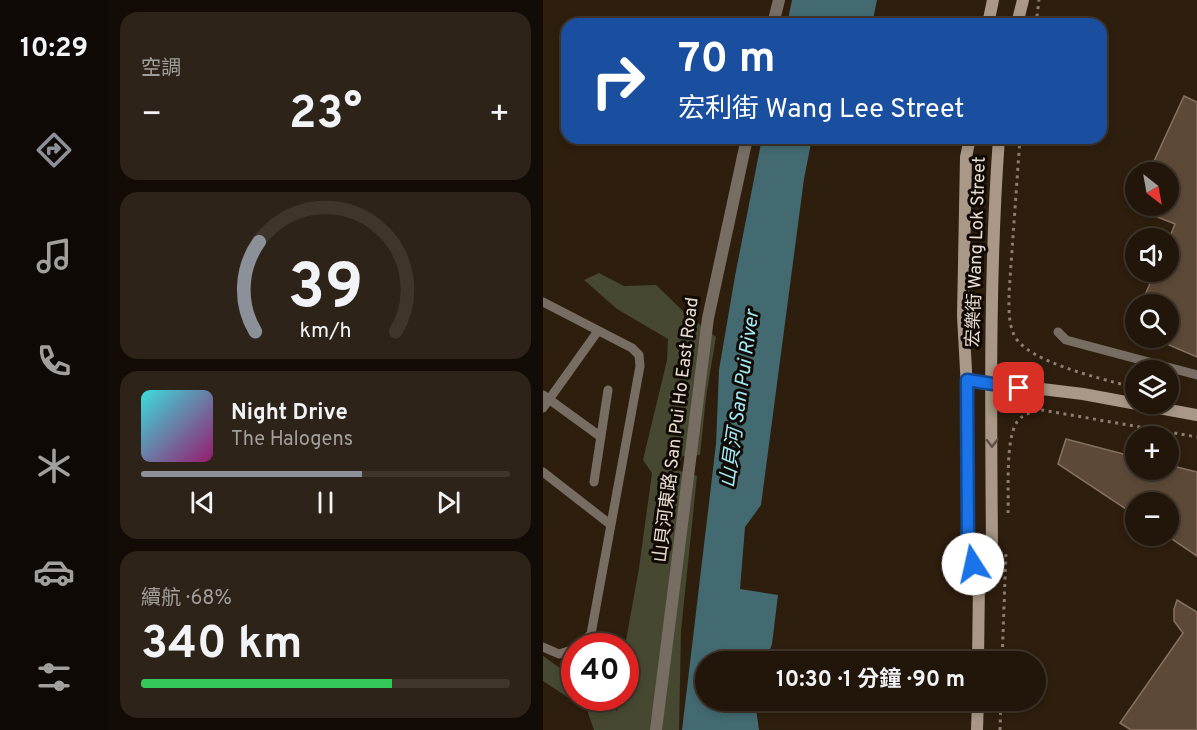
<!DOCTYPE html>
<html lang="zh-TW">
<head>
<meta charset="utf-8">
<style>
	:root { --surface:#22160a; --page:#2e2318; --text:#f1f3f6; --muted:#a29f9c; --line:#3f352b; --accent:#8c9099 }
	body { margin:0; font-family:Overpass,"Noto Sans TC",sans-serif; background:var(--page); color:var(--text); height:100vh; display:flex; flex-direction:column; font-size:22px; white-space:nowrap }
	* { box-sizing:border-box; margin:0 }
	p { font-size:20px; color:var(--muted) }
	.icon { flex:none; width:33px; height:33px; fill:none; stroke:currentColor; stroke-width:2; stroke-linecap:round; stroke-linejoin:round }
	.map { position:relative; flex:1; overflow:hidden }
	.panel { display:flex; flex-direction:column; gap:12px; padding:12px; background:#130c06; width:435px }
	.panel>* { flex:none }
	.banner { position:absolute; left:18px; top:18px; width:546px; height:126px; border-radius:18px; box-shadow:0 3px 9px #0003,0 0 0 2px var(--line); background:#1a4fa0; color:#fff; overflow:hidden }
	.needle { width:39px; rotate:149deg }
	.controls { position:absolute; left:582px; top:162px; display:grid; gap:12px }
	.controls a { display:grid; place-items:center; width:54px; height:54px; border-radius:50%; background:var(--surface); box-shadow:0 3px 9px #0003,0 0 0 2px var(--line); font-size:30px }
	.speed { position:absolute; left:18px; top:633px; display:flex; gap:12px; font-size:30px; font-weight:700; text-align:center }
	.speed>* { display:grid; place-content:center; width:78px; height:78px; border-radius:50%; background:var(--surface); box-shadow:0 3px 9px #0003,0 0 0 2px var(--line); line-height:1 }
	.speed .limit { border:9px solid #d22; background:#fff; color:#111 }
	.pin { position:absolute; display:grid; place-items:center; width:51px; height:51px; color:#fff; margin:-26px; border-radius:12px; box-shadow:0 3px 9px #0006 }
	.me { position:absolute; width:66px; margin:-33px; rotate:350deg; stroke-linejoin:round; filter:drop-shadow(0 0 4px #0008) }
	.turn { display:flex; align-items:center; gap:21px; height:126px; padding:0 18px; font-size:27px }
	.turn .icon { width:78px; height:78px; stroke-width:2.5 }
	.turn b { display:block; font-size:42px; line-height:51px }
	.big { font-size:45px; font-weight:700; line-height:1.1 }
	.panel .widget { flex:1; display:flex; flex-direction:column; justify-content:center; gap:9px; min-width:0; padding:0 21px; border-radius:18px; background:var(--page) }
	.panel .dial { align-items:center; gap:0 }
	.dial svg { height:156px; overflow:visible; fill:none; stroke:var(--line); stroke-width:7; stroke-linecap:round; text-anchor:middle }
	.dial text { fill:var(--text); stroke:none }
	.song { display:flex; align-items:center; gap:18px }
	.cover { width:72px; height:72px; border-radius:9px; background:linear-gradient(135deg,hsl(180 70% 55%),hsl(320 70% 35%)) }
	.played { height:6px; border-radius:3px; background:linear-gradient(90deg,var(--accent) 60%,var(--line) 60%) }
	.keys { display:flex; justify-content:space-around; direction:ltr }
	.heat { display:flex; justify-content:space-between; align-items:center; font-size:33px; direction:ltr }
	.charge { height:9px; border-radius:4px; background:linear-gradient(90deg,#34c759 68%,var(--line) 0) }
	.trip { position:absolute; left:152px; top:651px; width:351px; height:60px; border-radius:30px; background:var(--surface); box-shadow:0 3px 9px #0003,0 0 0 2px var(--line); font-weight:700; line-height:60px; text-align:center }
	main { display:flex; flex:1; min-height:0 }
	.tab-bar { display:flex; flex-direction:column; width:108px; justify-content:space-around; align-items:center; background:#0e0904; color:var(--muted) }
	.tab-bar .icon { width:42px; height:42px }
	.tab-bar .current { color:var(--accent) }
	.tab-bar b { font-size:27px; color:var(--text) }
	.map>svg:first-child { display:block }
	.green { fill:#464831 }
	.water { fill:#436a71 }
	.building { fill:#5c4938; stroke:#867260; stroke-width:1.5 }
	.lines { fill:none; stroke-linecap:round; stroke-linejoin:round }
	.path { stroke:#8b7e71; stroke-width:3; stroke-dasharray:3 4.5; stroke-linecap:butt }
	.lane { stroke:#776d63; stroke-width:9 }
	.street { stroke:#776d63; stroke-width:12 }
	.secondary { stroke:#a99887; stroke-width:12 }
	.oneway { stroke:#5d5146 }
	.route-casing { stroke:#114b97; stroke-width:15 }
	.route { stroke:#1a73e8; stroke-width:10 }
	.labels { text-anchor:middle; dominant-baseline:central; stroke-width:6; stroke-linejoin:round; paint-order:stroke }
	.street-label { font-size:18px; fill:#e8ddd3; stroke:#110a04 }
	.water-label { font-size:20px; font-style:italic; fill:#a0ebf9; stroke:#110a04 }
</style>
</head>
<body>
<main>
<nav class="tab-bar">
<b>10:29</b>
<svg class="icon current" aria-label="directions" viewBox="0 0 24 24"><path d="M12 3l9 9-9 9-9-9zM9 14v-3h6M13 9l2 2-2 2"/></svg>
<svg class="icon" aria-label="music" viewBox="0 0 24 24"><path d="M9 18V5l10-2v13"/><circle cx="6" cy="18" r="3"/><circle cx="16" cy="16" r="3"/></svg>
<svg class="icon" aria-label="phone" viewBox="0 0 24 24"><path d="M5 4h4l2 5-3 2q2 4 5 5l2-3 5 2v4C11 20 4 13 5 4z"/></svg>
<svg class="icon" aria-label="climate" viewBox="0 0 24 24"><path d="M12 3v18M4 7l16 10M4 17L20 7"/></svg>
<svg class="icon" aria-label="car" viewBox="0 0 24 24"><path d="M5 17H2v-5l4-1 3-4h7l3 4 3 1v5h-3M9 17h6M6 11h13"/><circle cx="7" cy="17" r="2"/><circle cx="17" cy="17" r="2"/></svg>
<svg class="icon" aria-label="filters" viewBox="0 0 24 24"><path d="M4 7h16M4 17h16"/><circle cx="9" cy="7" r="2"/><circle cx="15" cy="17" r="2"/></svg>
</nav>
<section class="panel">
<div class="widget"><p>空調</p>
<div class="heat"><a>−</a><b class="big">23°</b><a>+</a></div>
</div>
<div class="widget dial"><svg viewBox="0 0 100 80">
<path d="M14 69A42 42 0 1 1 86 69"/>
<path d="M14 69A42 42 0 0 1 16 23" stroke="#8c9099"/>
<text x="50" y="56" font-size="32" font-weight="700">39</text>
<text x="50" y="72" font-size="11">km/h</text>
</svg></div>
<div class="widget">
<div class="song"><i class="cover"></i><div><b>Night Drive</b><p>The Halogens</p></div></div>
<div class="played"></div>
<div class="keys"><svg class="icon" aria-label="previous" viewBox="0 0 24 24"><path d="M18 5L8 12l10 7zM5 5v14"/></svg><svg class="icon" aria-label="pause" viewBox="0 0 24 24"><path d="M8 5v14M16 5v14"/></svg><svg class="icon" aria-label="next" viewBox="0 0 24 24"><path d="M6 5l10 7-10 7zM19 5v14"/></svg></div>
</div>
<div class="widget"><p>續航 · 68%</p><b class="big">340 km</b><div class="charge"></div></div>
</section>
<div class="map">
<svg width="654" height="730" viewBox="0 0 654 730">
	<rect width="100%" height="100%" fill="#2e1e0e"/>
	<path class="green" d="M56,273L81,286L113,285L140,311L173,337L163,397L157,455L139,456L133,470L154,476L138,631L136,730H51L44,710L0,681V656L31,678L32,698H56L74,711L76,698H82V646L96,568L109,473L100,460L124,360L125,339L74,309L41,280Z"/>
	<path class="water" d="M249,0H334L329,24L291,22L290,24H244Z
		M219,138H269L261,179L218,505L202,527L197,589L235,595L229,644L223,661L162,662V700L212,701L216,730H139L173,444L176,370L192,276Z"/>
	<path class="building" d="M641,96L654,102V357L626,345V304H598L612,272H626V239L632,224L587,206H626V172H606Z
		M523,439L592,457V470H626V465L654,472V556L626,537V502H592V515L515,464Z
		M634,600L654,612V730H588L577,723L640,633L631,621V609Z"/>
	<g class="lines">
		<path class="path" d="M493,24L496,0
			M477,138L466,293C466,306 465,322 471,335C484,362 557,378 585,386
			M465,513C466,491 462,440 474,422C480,413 490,412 499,410L654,437
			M459,662L463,552
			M457,730L458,700"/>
		<path class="lane" d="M0,302L89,348L96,355L97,366L48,634L36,646
			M515,332L523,340L654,375
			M0,395L58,437
			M0,408L55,331
			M0,472L68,525
			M51,482L65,390
			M0,647L16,654L32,649"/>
		<path class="street" d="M230,24L236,0
			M113,730L165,318L204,138"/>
		<path class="secondary" d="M445,24L450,0
			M474,24L480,0
			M427,138L423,157L420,316L425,406V548L436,580L435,662
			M424,380L540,394L654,415
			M436,580L449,547C448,411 446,274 456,138
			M434,730L435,700"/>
	</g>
	<defs><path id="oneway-chevron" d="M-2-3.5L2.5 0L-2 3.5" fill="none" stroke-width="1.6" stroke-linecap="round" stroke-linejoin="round" transform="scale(1.5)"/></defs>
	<use class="oneway" href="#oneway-chevron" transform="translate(449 443) rotate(90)"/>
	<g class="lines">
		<defs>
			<path id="route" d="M430,564L425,548L424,380L476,388"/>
		</defs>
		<use href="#route" class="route-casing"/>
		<use href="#route" class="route"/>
	</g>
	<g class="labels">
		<g class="street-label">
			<text transform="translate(434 252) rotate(-88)">宏樂街 Wang Lok Street</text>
			<text transform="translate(134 430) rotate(-83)">山貝河東路 San Pui Ho East Road</text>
		</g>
		<g class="water-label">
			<text transform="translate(198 399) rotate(-82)">山貝河 San Pui River</text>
		</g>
	</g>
</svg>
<div class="controls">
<a><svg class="needle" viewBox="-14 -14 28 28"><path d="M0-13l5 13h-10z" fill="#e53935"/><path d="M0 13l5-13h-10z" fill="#a29f9c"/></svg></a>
<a><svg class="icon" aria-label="sound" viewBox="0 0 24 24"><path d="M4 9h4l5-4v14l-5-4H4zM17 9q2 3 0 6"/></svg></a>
<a><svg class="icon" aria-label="search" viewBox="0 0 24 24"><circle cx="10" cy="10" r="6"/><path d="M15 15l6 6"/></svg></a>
<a><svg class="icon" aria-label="layers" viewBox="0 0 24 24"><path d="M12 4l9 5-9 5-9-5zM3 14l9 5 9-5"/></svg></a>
<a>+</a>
<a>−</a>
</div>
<div class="speed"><div class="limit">40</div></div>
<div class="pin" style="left:476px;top:388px;background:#d93025"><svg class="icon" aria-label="arrive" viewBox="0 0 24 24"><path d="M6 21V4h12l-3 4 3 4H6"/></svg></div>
<svg class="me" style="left:430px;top:564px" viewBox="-20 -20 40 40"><circle r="19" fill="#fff"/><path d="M0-13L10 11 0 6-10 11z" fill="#1a73e8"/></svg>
<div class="trip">10:30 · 1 分鐘 · 90 m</div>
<div class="banner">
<div class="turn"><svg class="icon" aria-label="right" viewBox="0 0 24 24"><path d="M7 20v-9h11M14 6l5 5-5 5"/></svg><div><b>70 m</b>宏利街 Wang Lee Street</div></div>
</div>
</div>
</main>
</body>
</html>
